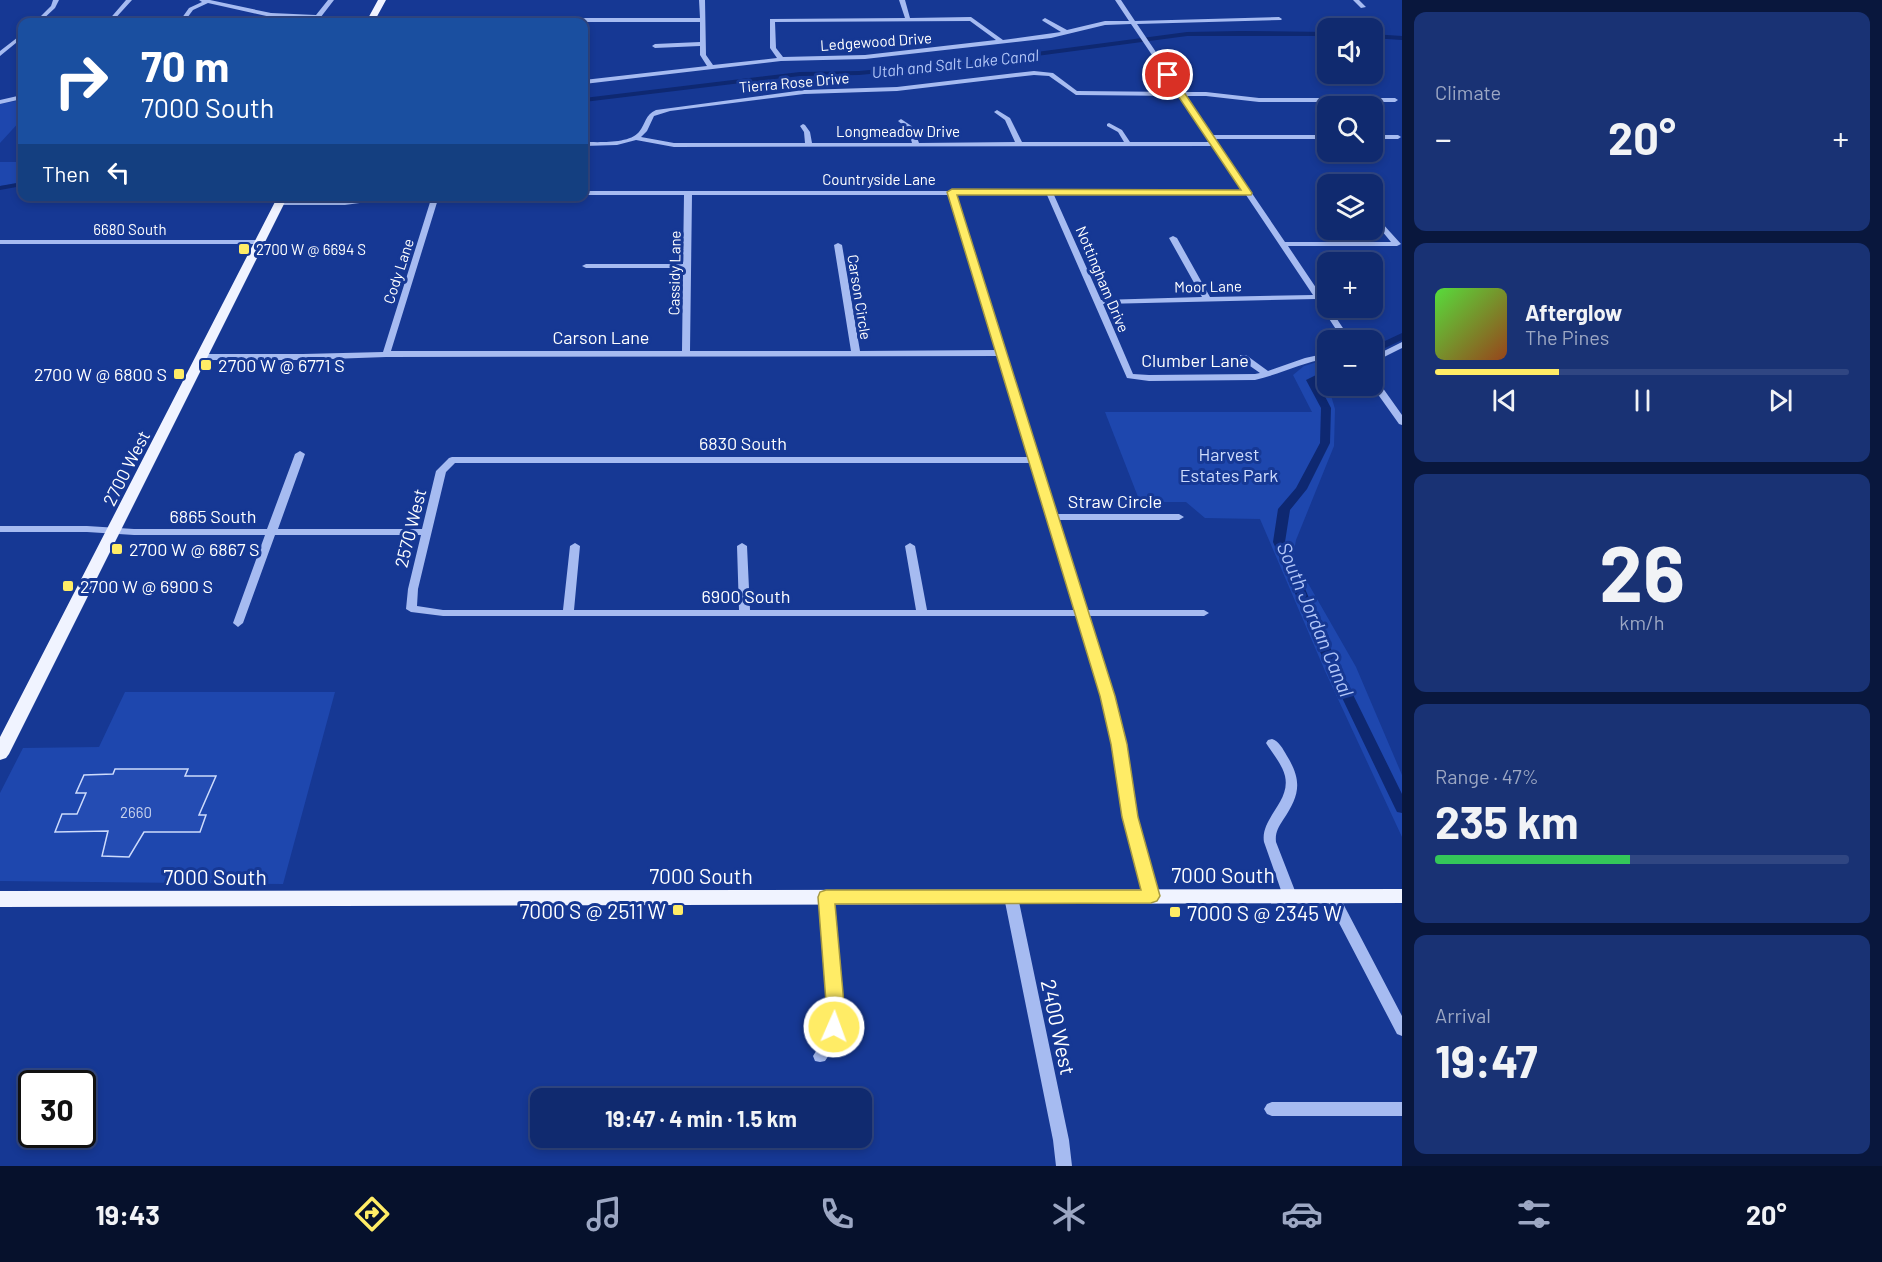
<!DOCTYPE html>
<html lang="en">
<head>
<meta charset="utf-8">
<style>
	:root { --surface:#102a6f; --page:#193274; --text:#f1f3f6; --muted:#9ca7c3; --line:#304682; --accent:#ffec66 }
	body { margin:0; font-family:Barlow,sans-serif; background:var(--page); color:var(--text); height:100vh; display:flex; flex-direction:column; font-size:22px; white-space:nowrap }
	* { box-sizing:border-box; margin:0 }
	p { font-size:20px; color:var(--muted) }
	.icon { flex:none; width:33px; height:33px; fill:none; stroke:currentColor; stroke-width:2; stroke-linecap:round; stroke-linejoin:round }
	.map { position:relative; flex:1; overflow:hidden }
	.panel { display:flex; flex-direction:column; gap:12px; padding:12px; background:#09173d; width:480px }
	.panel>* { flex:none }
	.top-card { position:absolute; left:18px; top:18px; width:570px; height:183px; border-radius:12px; box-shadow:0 3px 9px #0003,0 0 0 2px var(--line); background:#1a4fa0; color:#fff; overflow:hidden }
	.tools { position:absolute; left:1317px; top:18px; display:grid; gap:12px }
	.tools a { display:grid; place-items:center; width:66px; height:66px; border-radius:12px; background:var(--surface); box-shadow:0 3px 9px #0003,0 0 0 2px var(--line); font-size:30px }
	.speed { position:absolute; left:18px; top:1070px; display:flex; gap:12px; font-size:30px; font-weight:700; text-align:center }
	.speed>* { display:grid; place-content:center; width:78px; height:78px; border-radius:50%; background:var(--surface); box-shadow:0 3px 9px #0003,0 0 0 2px var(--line); line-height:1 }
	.speed .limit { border:3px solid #111; border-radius:9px; background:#fff; color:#111 }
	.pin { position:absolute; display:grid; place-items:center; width:51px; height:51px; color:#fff; margin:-26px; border:3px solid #fff; border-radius:50%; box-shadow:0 2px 6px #0007 }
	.me { position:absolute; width:66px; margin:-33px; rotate:2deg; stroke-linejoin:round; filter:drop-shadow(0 0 4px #0008) }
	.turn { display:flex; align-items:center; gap:21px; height:126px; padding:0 24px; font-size:27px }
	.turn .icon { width:78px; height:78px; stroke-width:2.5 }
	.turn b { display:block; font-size:42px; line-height:51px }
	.then { display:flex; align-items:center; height:57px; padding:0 24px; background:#0003; gap:12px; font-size:22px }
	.big { font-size:45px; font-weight:700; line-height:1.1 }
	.panel .card { flex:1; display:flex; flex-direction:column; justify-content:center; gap:9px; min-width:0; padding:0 21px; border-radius:12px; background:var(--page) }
	.panel .dial { align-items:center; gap:0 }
	.dial b { font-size:78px; line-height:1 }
	.song { display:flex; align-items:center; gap:18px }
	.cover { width:72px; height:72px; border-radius:9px; background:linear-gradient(135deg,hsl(110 70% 55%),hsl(20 70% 35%)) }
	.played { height:6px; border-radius:3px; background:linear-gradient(90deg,var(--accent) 30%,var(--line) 30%) }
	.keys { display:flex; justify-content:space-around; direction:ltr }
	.heat { display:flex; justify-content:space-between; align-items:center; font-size:33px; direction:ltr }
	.charge { height:9px; border-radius:4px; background:linear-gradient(90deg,#34c759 47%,var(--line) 0) }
	.trip { position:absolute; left:530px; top:1088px; width:342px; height:60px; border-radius:12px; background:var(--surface); box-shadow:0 3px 9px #0003,0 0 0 2px var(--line); font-weight:700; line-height:60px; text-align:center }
	.tab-bar { display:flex; height:96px; justify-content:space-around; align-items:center; background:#06112c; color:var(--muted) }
	.tab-bar .icon { width:42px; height:42px }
	.tab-bar .selected { color:var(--accent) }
	.tab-bar b { font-size:27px; color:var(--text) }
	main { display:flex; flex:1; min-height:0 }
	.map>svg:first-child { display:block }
	.green { fill:#1e47ae }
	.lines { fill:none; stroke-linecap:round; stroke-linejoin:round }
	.canal { fill:#0e2871; fill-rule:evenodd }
	.building { fill:#244cb3; stroke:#cddbfc; stroke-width:1.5 }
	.minor { fill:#a6bbf1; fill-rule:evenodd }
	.major { fill:#f0f3ff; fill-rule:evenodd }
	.route { fill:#ffec66; stroke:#a69942; stroke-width:1.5 }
	.poi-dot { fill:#ffec66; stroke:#163894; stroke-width:2 }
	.labels { text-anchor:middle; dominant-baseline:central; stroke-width:6; stroke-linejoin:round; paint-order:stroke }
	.far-street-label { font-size:15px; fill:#fff; stroke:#163894 }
	.far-poi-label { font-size:15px; fill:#fff; stroke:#163894; text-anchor:start }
	.number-label { font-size:15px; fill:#c8d2ec }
	.far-water-label { font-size:16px; font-style:italic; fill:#b2c6f8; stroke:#163894 }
	.street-label { font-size:18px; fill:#fff; stroke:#163894 }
	.poi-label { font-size:18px; fill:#fff; stroke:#163894; text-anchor:start }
	.park-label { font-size:18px; fill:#cddbfc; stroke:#163894 }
	.water-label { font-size:20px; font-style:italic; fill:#b2c6f8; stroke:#163894 }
	.near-street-label { font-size:21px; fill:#fff; stroke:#163894 }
	.near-poi-label { font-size:21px; fill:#fff; stroke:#163894; text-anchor:end }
</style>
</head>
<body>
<main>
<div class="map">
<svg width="1402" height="1166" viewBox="0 0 1402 1166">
	<rect width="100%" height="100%" fill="#163894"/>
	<path class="green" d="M22,100V119L0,143V104Z
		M0,162H22V183L0,186Z
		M1327,359V382L1335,409L1334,446L1296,540L1293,557L1356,667L1402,775V837L1325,671L1260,519L1205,518L1186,502H1140L1105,412H1312L1293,375L1304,366Z
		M125,692H335L283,884L0,881V793L23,748L99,747Z"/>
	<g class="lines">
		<path class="canal" d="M1241,31L1328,32V36H1187L977,64L859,75L800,76L584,102V98L800,72L859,71L977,60L1187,32Z
			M1372,34L1402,36V40L1372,38Z
			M22,182V186L0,190V186Z
			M1402,333V340L1372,354V347Z
			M1328,369V376L1317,381L1331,408L1330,443L1307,489L1290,510L1285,542L1333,654L1402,794V813L1397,812L1395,808L1321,654L1273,542L1278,509L1296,488L1320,443L1321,408L1306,380Z"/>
	</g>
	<path class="building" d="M115,769H188L185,776H216L199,815H206L200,832H144L129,857L102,856L108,831L55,832L62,814H77L86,793H76L84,775L113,774Z"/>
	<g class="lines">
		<path class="minor" d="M53,0H59L55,8L40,22H35L51,6Z
			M126,0H132L112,22H107Z
			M199,0H210L271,13L316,15L328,0H334L317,22H311L314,19L271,17L208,3L193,10L184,22H179L189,8L202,2Z
			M699,0H705L706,55L713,65L777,58L770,48V19L905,18L899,0H905L910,18L971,17L1003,40L1061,32L1043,21L1042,20L1045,18L1067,30L1105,21H1129L1115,0H1121L1135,21L1279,17L1282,19L1281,20L1137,24L1183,92H1206L1259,98H1395L1398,100L1395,102H1259L1206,96H1186L1212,135H1328V139H1215L1285,242H1391L1372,219V212L1401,244L1397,246H1288L1351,340H1343L1316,299L1103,304L1133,374L1149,375L1255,374L1260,373L1240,359V355H1246L1268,371L1305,358L1328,353V358C1302,363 1280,374 1255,380L1149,381L1127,378L1047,195H957L1056,514H1179L1184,517L1179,520H1058L1086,610H1204L1209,613L1204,616H1089L1114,697L1125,744L1136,817L1158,896L1156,900L1151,901L1146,900L1144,896L1124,817L1113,744L1102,697L1078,616H443L411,612L406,609L408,589L421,535H275L243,623L238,627L233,623L265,535H134L87,532H0V526H87L134,529H267L295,454L300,451L305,454L278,529H422L436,471L449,458L452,457H1029L998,356L386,357L303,360H201L197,357L201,354H303L383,352L432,196H439L391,351H682L683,268H586L582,266L586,264H683L684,195H584V191H1243L1213,146L674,147L636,140L617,145L584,146V142C599,142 629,144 639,132C646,123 645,115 656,110L804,90L897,87L1034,71L1053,73L1077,91L1177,92L1131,24L1105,25L1051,38L865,59L781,61L584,84V80L707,66L700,55V46L655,48L652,46L655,44L700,42V22H440L444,18H700ZM970,21L996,40L865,55L783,57L776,48L775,22ZM1034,75L1049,76L1076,95L1179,96L1210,142H1130L1122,130L1109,123L1107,124V126L1118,132L1124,142H1022L1010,118L997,110L994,112L1005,120L1015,142L919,143L913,127L901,119L898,121L908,129L912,143H812L810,132L805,125L803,124L800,126L804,132L805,143H674L641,137L647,131L654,116L670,111L804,94L897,91ZM692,195H949L997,350L860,351L842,245L838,243L834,245L851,351H690ZM1054,195H1246L1313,295L1210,297L1177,238L1173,236L1169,238L1202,297L1101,300ZM455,463H1031L1076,610H927L915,546L910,543L905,546L916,610H750L747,546L742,543L737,546L739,610H574L580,546L575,543L570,546L563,610H443L417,606L418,589L446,472Z
			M1353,0H1359L1366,7L1361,8Z
			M22,34V38L0,56V51Z
			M22,95V99L0,104V100Z
			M1372,135H1398L1401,137L1398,139H1372Z
			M384,196H410L345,205H279L275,203L279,201H345Z
			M0,240H259L263,242L259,244H0Z
			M1402,342V348L1372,363V357Z
			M1372,377H1375L1402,415V425L1399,424L1372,386Z
			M1272,739C1279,741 1283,749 1287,756C1303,782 1299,796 1283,820C1278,828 1275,833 1276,842L1297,896L1295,900L1290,901L1285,900L1283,896L1264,842C1260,818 1291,802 1285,776C1282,764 1273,754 1266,743L1268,740Z
			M1332,891L1337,892L1402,1016V1036L1397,1034L1325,896L1327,892Z
			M826,892L831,893L833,897L843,1015L837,1043L825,1061L820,1062L815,1061L813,1056L825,1037L829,1015L819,897L821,893Z
			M1011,892L1016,893L1018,897L1069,1140L1072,1166H1056L1053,1140L1004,897L1006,893Z
			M1272,1102H1402V1116H1272L1267,1114L1264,1109L1267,1104Z"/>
		<path class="major" d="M378,0H386L374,22H366Z
			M278,196H288L9,754L6,758L0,760V737Z
			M1402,889V903L0,907V891Z"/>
	</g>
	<path class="route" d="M1168,72L1171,73L1252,193L1251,195H957L1115,696L1127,744L1138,817L1160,896L1157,901L1151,903L835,904L845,1015L840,1033L834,1035L827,1033L824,1027L827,1015L818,897L820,892L826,890H1141L1122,817L1111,744L1100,696L947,192L952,189L1241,190L1164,75Z"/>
	<g class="poi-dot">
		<rect x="238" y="243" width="12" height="12" rx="3"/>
		<rect x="200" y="359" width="12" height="12" rx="3"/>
		<rect x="173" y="368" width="12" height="12" rx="3"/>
		<rect x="111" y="543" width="12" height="12" rx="3"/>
		<rect x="62" y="580" width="12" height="12" rx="3"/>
		<rect x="672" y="904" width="12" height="12" rx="3"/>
		<rect x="1169" y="906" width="12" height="12" rx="3"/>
	</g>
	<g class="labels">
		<g class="far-street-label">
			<text transform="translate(876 41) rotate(-4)">Ledgewood Drive</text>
			<text transform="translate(794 82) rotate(-5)">Tierra Rose Drive</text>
			<text x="898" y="131">Longmeadow Drive</text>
			<text x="879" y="179">Countryside Lane</text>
			<text x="130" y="229">6680 South</text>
			<text transform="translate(398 271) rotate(-72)">Cody Lane</text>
			<text transform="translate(674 273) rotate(-89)">Cassidy Lane</text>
			<text transform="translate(1103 279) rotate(67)">Nottingham Drive</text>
			<text transform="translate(1208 286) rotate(-1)">Moor Lane</text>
			<text transform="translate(860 297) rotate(81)">Carson Circle</text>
		</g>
		<g class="far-poi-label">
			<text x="256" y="249">2700 W @ 6694 S</text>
		</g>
		<g class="number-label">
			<text x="136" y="812">2660</text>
		</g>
		<g class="far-water-label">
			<text transform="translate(955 63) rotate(-6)">Utah and Salt Lake Canal</text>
		</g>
		<g class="street-label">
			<text x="601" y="337">Carson Lane</text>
			<text x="1195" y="360">Clumber Lane</text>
			<text x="743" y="443">6830 South</text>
			<text transform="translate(126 468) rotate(-63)">2700 West</text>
			<text x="1115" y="501">Straw Circle</text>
			<text x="213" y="516">6865 South</text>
			<text transform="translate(410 528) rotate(-76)">2570 West</text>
			<text x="746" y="596">6900 South</text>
		</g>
		<g class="poi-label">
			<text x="218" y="365">2700 W @ 6771 S</text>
			<text x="167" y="374" text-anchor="end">2700 W @ 6800 S</text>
			<text x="129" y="549">2700 W @ 6867 S</text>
			<text x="80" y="586">2700 W @ 6900 S</text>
		</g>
		<g class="park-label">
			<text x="1229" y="454">Harvest<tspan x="1229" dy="21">Estates Park</tspan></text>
		</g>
		<g class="water-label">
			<text transform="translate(1316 619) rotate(67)">South Jordan Canal</text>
		</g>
		<g class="near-street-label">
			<text x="1223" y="874">7000 South</text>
			<text x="701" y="875">7000 South</text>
			<text x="215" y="876">7000 South</text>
			<text transform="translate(1059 1027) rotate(78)">2400 West</text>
		</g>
		<g class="near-poi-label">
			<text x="666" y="910">7000 S @ 2511 W</text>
			<text x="1187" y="912" text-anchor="start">7000 S @ 2345 W</text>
		</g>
	</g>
</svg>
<div class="tools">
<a><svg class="icon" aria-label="sound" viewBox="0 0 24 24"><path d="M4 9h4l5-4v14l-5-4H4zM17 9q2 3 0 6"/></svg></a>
<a><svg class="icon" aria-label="search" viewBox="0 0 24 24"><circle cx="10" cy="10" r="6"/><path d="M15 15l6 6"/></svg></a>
<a><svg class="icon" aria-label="layers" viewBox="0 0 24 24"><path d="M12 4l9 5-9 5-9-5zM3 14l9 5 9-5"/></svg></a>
<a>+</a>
<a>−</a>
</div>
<div class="speed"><div class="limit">30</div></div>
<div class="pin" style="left:1168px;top:75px;background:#d93025"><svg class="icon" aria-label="arrive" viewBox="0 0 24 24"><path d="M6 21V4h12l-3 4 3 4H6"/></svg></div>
<svg class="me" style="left:834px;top:1027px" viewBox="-20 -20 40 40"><circle r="17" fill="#ffec66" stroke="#fff" stroke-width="3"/><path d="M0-11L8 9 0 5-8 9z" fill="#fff"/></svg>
<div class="trip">19:47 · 4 min · 1.5 km</div>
<div class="top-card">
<div class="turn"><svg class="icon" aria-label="right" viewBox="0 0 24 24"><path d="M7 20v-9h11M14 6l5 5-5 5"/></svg><div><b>70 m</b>7000 South</div></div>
<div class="then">Then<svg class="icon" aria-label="left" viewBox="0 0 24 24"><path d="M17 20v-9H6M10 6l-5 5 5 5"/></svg></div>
</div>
</div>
<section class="panel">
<div class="card"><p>Climate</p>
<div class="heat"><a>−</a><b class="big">20°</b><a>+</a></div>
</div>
<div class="card">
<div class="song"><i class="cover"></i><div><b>Afterglow</b><p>The Pines</p></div></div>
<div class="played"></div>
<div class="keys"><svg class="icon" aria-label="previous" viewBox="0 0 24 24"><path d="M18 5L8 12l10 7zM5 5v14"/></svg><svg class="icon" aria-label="pause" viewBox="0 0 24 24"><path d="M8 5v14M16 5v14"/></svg><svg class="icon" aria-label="next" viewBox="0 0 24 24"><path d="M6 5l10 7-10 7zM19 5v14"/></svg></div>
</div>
<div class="card dial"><b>26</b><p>km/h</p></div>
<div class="card"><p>Range · 47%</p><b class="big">235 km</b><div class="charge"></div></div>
<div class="card"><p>Arrival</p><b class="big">19:47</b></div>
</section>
</main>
<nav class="tab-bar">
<b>19:43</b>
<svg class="icon selected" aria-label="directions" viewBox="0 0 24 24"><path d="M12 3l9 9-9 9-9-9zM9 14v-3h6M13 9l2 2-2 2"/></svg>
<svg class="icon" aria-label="music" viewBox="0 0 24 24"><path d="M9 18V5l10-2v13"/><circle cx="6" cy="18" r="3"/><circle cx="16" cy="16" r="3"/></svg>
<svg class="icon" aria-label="phone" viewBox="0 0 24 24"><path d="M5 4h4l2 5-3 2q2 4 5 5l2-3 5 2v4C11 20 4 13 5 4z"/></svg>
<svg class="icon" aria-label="climate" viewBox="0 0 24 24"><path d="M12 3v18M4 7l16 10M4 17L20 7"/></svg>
<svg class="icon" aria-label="car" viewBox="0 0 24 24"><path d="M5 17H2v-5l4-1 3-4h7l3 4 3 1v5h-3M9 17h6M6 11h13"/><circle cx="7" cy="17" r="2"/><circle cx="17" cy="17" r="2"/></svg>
<svg class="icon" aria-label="filters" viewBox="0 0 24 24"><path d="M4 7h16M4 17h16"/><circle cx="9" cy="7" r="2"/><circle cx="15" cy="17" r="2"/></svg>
<b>20°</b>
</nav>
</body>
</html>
